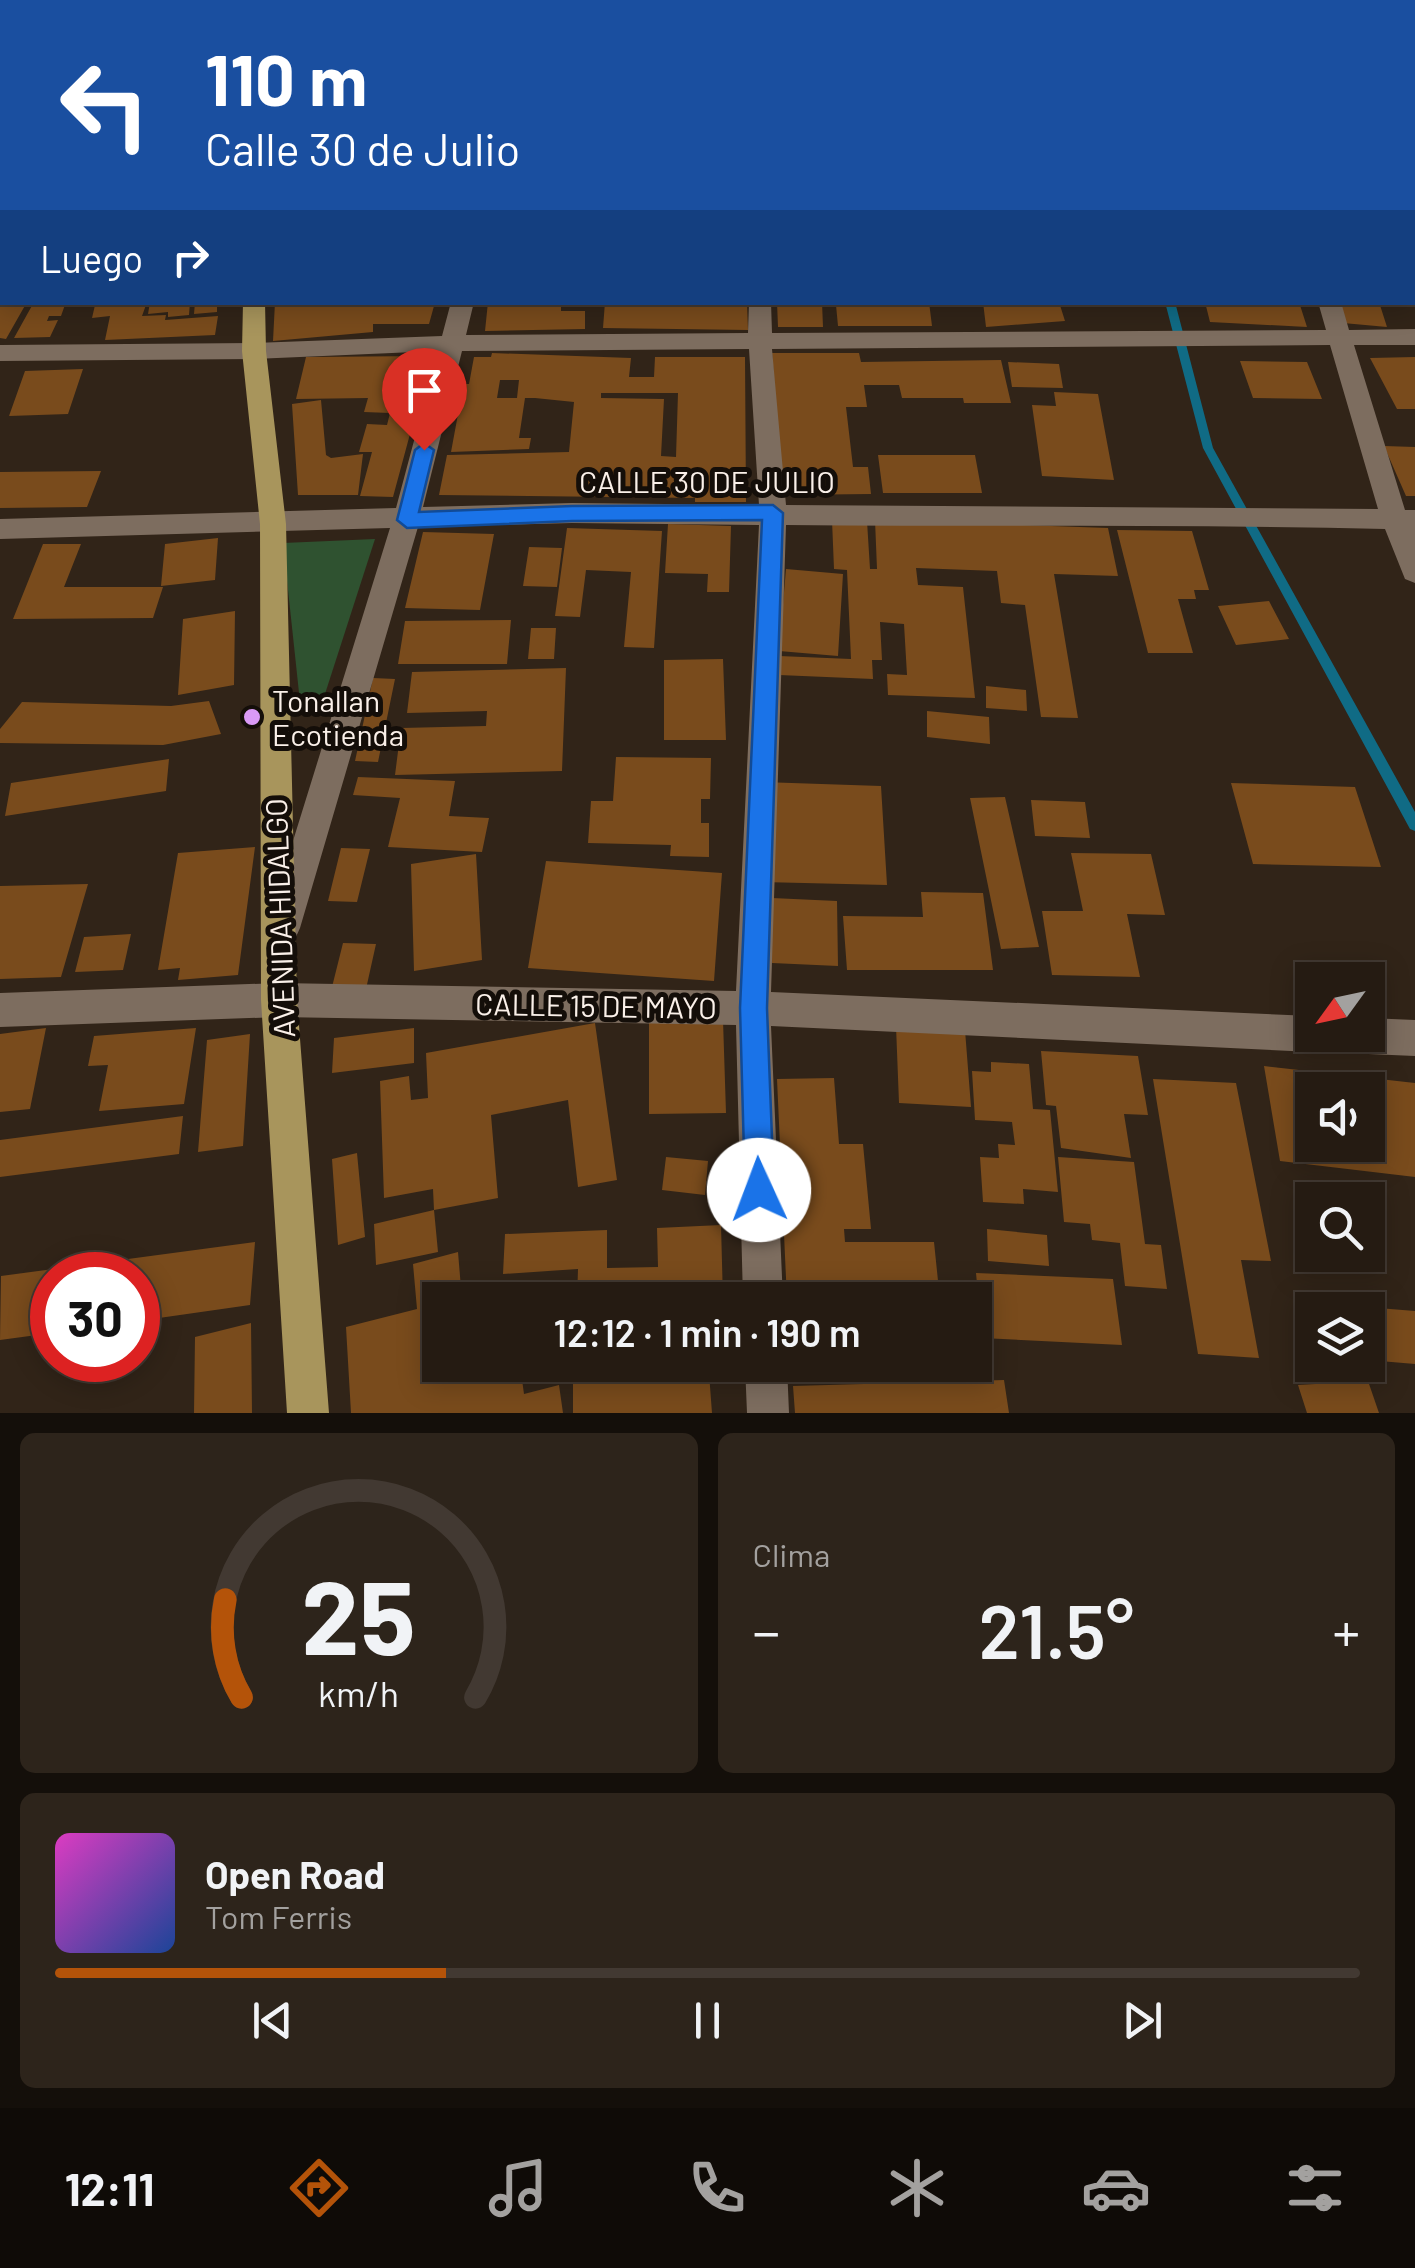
<!DOCTYPE html>
<html lang="es">
<head>
<meta charset="utf-8">
<style>
	:root { --surface:#251b12; --page:#2d241b; --text:#f1f3f6; --muted:#a3a19f; --line:#423932; --accent:#b45309 }
	body { margin:0; font-family:Barlow,sans-serif; background:var(--page); color:var(--text); height:100vh; display:flex; flex-direction:column; font-size:38px; white-space:nowrap }
	* { box-sizing:border-box; margin:0 }
	p { font-size:32px; color:var(--muted) }
	.icon { flex:none; width:55px; height:55px; fill:none; stroke:currentColor; stroke-width:2; stroke-linecap:round; stroke-linejoin:round }
	.map { position:relative; height:1413px; overflow:hidden }
	.drawer { display:flex; flex-direction:column; gap:20px; padding:20px; background:#140f0a; flex:1 }
	.drawer>* { flex:none }
	.guide { position:absolute; left:0px; top:0px; width:1415px; height:305px; box-shadow:0 5px 25px #0003,0 0 0 2px var(--line); background:#1a4fa0; color:#fff; overflow:hidden }
	.needle { width:65px; rotate:237deg }
	.fabs { position:absolute; left:1295px; top:962px; display:grid; gap:20px }
	.fabs a { display:grid; place-items:center; width:90px; height:90px; border-radius:0px; background:var(--surface); box-shadow:0 5px 25px #0003,0 0 0 2px var(--line); font-size:50px }
	.speed { position:absolute; left:30px; top:1252px; display:flex; gap:20px; font-size:50px; font-weight:700; text-align:center }
	.speed>* { display:grid; place-content:center; width:130px; height:130px; border-radius:50%; background:var(--surface); box-shadow:0 5px 25px #0003,0 0 0 2px var(--line); line-height:1 }
	.speed .limit { border:15px solid #d22; background:#fff; color:#111 }
	.pin { position:absolute; display:grid; place-items:center; width:85px; height:85px; color:#fff; margin:-102px -42px; border-radius:50% 50% 50% 0; rotate:-45deg; box-shadow:0 0 10px #0007 }
	.pin .icon { rotate:45deg }
	.me { position:absolute; width:110px; margin:-55px; rotate:358deg; stroke-linejoin:round; filter:drop-shadow(0 0 8px #0008) }
	.turn { display:flex; align-items:center; gap:35px; height:210px; padding:0 40px; font-size:45px }
	.turn .icon { width:130px; height:130px; stroke-width:2.5 }
	.turn b { display:block; font-size:70px; line-height:85px }
	.then { display:flex; align-items:center; height:95px; padding:0 40px; background:#0003; gap:20px; font-size:38px }
	.big { font-size:75px; font-weight:600; line-height:1.1 }
	.drawer .widget { flex:1; display:flex; flex-direction:column; justify-content:center; gap:15px; min-width:0; padding:0 35px; border-radius:15px; background:var(--page) }
	.drawer .dial { align-items:center; gap:0 }
	.dial svg { height:260px; overflow:visible; fill:none; stroke:var(--line); stroke-width:7; stroke-linecap:round; text-anchor:middle }
	.dial text { fill:var(--text); stroke:none }
	.song { display:flex; align-items:center; gap:30px }
	.cover { width:120px; height:120px; border-radius:15px; background:linear-gradient(135deg,hsl(310 70% 55%),hsl(220 70% 35%)) }
	.played { height:10px; border-radius:5px; background:linear-gradient(90deg,var(--accent) 30%,var(--line) 30%) }
	.keys { display:flex; justify-content:space-around; direction:ltr }
	.heat { display:flex; justify-content:space-between; align-items:center; font-size:55px; direction:ltr }
	.drawer .tiles { flex:1; display:grid; gap:20px; grid-template-columns:1fr 1fr }
	.widget:last-child { grid-column:span 2 }
	.trip { position:absolute; left:422px; top:1282px; width:570px; height:100px; border-radius:0px; background:var(--surface); box-shadow:0 5px 25px #0003,0 0 0 2px var(--line); font-weight:600; line-height:100px; text-align:center }
	.tabs { display:flex; height:160px; justify-content:space-around; align-items:center; background:#0f0b07; color:var(--muted) }
	.tabs .icon { width:70px; height:70px }
	.tabs .on { color:var(--accent) }
	.tabs b { font-size:45px; color:var(--text) }
	.map>svg:first-child { display:block }
	.green { fill:#2f5230 }
	.lines { fill:none; stroke-linecap:round; stroke-linejoin:round }
	.stream { fill:#106b85; fill-rule:evenodd }
	.building { fill:#794b1c; fill-rule:evenodd }
	.street { fill:#7d6d5f; fill-rule:evenodd }
	.secondary { fill:#93815e; fill-rule:evenodd }
	.primary { fill:#a8955c; fill-rule:evenodd }
	.route { fill:#1a73e8; stroke:#114b97; stroke-width:2.5 }
	.poi-dot { fill:#da9af6; stroke:#140e09; stroke-width:4 }
	.labels { text-anchor:middle; dominant-baseline:central; stroke-width:10; stroke-linejoin:round; paint-order:stroke }
	.street-label { font-size:30px; fill:#faf0e9; stroke:#140e09 }
	.poi-label { font-size:30px; fill:#faf0e9; stroke:#140e09; text-anchor:start }
</style>
</head>
<body>
<div class="map">
<svg width="1415" height="1413" viewBox="0 0 1415 1413">
	<rect width="100%" height="100%" fill="#312418"/>
	<path class="green" d="M375,539L324,697L300,702L283,543Z"/>
	<g class="lines">
		<path class="stream" d="M1076,0H1084L1085,2H1078Z
			M1165,302H1175L1213,448L1415,812V831L1410,829L1203,448Z"/>
	</g>
	<path class="building" d="M0,302H27L6,339L0,338Z
		M34,302H66L61,316H49L47,321L58,320L50,337L14,338Z
		M140,302L146,305L142,316L166,315L165,320L218,316L215,335L105,340L110,316L92,318L95,305Z
		M150,302H190L189,315L168,317V312L148,314Z
		M195,302H217V312L194,314Z
		M275,302H355V307L374,302H445L444,306H434L429,324H373V332L273,341Z
		M488,302H561V311H585V329L485,331Z
		M605,302H747L748,330L603,328Z
		M777,302H822L823,327H778Z
		M889,302H929L932,326H838L836,305Z
		M983,302H1059L1065,321L986,327Z
		M1205,302H1299L1307,327L1210,322Z
		M1338,302H1379L1387,327L1343,323Z
		M492,353L631,358L629,377H654L655,357H745L746,502H695V498L439,495L447,455L569,452L574,402L535,398H525L519,438H531L529,449L451,452L461,398H455L457,384H469L474,357H491ZM500,380H519L517,398H497ZM601,393H678L676,457L661,456L664,399L601,398Z
		M772,353H859L861,362L1001,360L1011,403H964L963,398H902L899,385H864L867,407H846L853,467H868L871,494L783,495Z
		M427,356L420,397L393,497L360,496L372,452H359L367,424L387,425L390,413L364,412L368,398L296,399L306,357Z
		M1415,357V409H1397L1370,358Z
		M1240,361L1307,362L1322,399L1253,398Z
		M1008,362L1059,364L1063,388L1012,387Z
		M83,369L68,414L9,416L25,371Z
		M1054,392L1098,394L1114,480L1042,476L1032,405L1056,406Z
		M321,400L326,455L331,458L363,454L358,495H298L292,404Z
		M1384,446L1415,447V496H1406Z
		M878,455H975L982,493H883Z
		M101,471L87,507L0,508V472Z
		M832,520L867,521L870,569H877L875,520L1108,528L1118,576L1054,574L1078,718L1041,717L1025,605L1001,603L997,571L916,568L918,585L963,587L975,698L888,695L887,674L907,675L904,624L880,622L882,660H872L873,679L779,675V656L851,659L847,570L834,569Z
		M668,524L731,526L729,592H707L708,574L665,573Z
		M567,528L662,531L654,648L624,647L631,572L586,570L580,617L555,616Z
		M1117,530L1192,531L1209,590H1194L1196,599H1178L1193,653H1148Z
		M423,532L494,534L480,610L405,608Z
		M218,538L215,580L161,586L165,544Z
		M43,544H81L64,587H163L153,618L13,619Z
		M529,547L562,548L557,587L523,586Z
		M786,569L843,574L838,656L779,651Z
		M1269,601L1289,639L1236,645L1218,606Z
		M235,611L234,685L178,695L183,619Z
		M511,620L507,664H398L405,621Z
		M531,628H556L554,659H528Z
		M723,659L726,740H664V660Z
		M566,668L562,771L395,775L401,728L486,726L487,711L407,713L412,672Z
		M373,678L395,679L378,762L355,761Z
		M986,686L1026,690L1027,711L986,708Z
		M209,701L221,734L163,745L0,743V729L22,702L171,706Z
		M927,711L989,717L990,744L927,737Z
		M616,757L711,758L710,799H701V823H709V857L670,856L671,845L588,843L591,801H613Z
		M169,759L166,791L5,816L11,783Z
		M358,777L455,781L449,816L489,818L482,852L388,847L400,798L353,795Z
		M762,782L881,786L887,885L762,882Z
		M1231,783L1355,787L1381,867L1253,864Z
		M1005,797L1039,947L1001,949L970,798Z
		M1031,800L1085,802L1090,838L1035,836Z
		M255,847L238,975L178,980L180,968L158,970L178,853Z
		M341,848L370,849L357,902L328,901Z
		M1071,853L1151,854L1165,915L1127,914L1140,977L1052,975L1042,911H1083Z
		M476,854L482,960L414,971L411,864Z
		M546,861L722,873L714,981L528,968Z
		M88,884L61,977L0,979V886Z
		M921,892L983,893L993,970H847L843,916L923,917Z
		M772,898L837,901L838,966L772,963Z
		M131,934L123,970L75,972L84,937Z
		M343,943L376,944L366,989L332,987Z
		M723,1020L726,1113L649,1114V1021Z
		M595,1023L617,1180L578,1187L568,1100L491,1115L498,1198L434,1210L433,1189L384,1198L380,1081L409,1076L411,1100L428,1098L426,1053Z
		M896,1026L965,1030L971,1107L899,1103Z
		M46,1028L30,1109L0,1112V1034Z
		M196,1028L184,1104L99,1111L108,1065L88,1066L94,1036Z
		M414,1028V1063L332,1073L334,1038Z
		M250,1034L243,1146L198,1152L207,1040Z
		M1041,1051L1138,1056L1148,1115L1124,1114L1131,1158L1061,1148L1056,1106L1046,1105Z
		M991,1062L1029,1064L1033,1109L1050,1110L1058,1192L1023,1189L1024,1204L983,1202L980,1157L999,1158L998,1144L1015,1145L1012,1122L975,1120L972,1071L991,1072Z
		M1264,1066L1415,1083V1177L1280,1161ZM1312,1090H1368V1145H1312Z
		M834,1078L839,1144H863L871,1229H844L845,1242H934L940,1300H787L777,1079Z
		M1153,1079L1236,1083L1271,1261L1241,1260L1259,1358L1198,1354Z
		M183,1116L179,1154L0,1177V1140Z
		M357,1153L365,1237L338,1245L332,1159Z
		M666,1157L708,1161L705,1195L662,1190Z
		M1058,1157L1134,1162L1145,1244L1161,1245L1167,1289L1125,1286L1120,1243L1092,1240L1090,1224L1064,1222Z
		M434,1210L438,1252L376,1265L374,1224Z
		M721,1225L723,1300H577L578,1269L503,1274L505,1234L607,1230V1268L658,1267L657,1228Z
		M987,1229L1047,1235L1049,1266L988,1261Z
		M255,1242L250,1305L138,1321V1275H52V1333L0,1340L1,1276Z
		M458,1252L462,1300H440V1365H520L524,1394L559,1385L563,1413H351L346,1327L417,1309L413,1264Z
		M976,1273L1113,1279L1122,1345L982,1338Z
		M510,1287L512,1300H468V1299Z
		M1353,1306L1415,1311V1364L1368,1360V1310H1354Z
		M251,1323L252,1413H194L195,1337Z
		M790,1365H918V1372H790Z
		M709,1373L712,1413H573V1382Z
		M1004,1380L1009,1413H795L793,1386Z
		M1368,1381L1379,1413H1307L1298,1385Z"/>
	<g class="lines">
		<path class="street" d="M763,0H781V2H763Z
			M1243,0H1261V2H1243Z
			M0,170H2V182H0Z
			M451,302H474L466,335L748,333L749,302H771L772,333L1326,330L1318,302H1341L1349,330L1415,329V345H1354L1405,510H1415V583L1405,579L1385,529C1185,524 986,527 786,525L771,992L1312,1016V1035H1368V1018L1415,1020V1056L1345,1053L1332,1047L1328,1038L1325,1046L1312,1052L771,1026L783,1300H743L736,1025L279,1017L0,1027V993L279,983L736,991L759,525L572,523L418,527L300,928L295,939L283,944L271,939L266,928L390,528L0,539V519L396,508L438,351L254,359L0,361V345L254,343L442,336ZM1330,345L1378,509L786,505L772,349ZM749,349L759,505L572,503L423,507L462,351Z
			M745,1365H787L789,1413H747Z"/>
		<path class="secondary" d="M0,9H2V19H0Z
			M1412,76H1415V88H1412Z"/>
		<path class="primary" d="M227,0H245V2H227Z
			M243,302H265L266,351L286,524L297,1000L329,1413H287L261,1000L260,524L242,351Z"/>
	</g>
	<path class="route" d="M424,443L434,450L419,512L572,506L773,505L783,513L767,1008L774,1190L770,1201L759,1205L749,1201L745,1190L740,1008L762,520L572,521L407,528L397,520L415,450Z"/>
	<circle class="poi-dot" cx="252" cy="717" r="10"/>
	<g class="labels">
		<g class="street-label">
			<text x="707" y="481">CALLE 30 DE JULIO</text>
			<text transform="translate(279 918) rotate(-92)">AVENIDA HIDALGO</text>
			<text transform="translate(596 1005) rotate(1)">CALLE 15 DE MAYO</text>
		</g>
		<g class="poi-label">
			<text x="272" y="700">Tonallan<tspan x="272" dy="34">Ecotienda</tspan></text>
		</g>
	</g>
</svg>
<div class="fabs">
<a><svg class="needle" viewBox="-14 -14 28 28"><path d="M0-13l5 13h-10z" fill="#e53935"/><path d="M0 13l5-13h-10z" fill="#a3a19f"/></svg></a>
<a><svg class="icon" aria-label="sound" viewBox="0 0 24 24"><path d="M4 9h4l5-4v14l-5-4H4zM17 9q2 3 0 6"/></svg></a>
<a><svg class="icon" aria-label="search" viewBox="0 0 24 24"><circle cx="10" cy="10" r="6"/><path d="M15 15l6 6"/></svg></a>
<a><svg class="icon" aria-label="layers" viewBox="0 0 24 24"><path d="M12 4l9 5-9 5-9-5zM3 14l9 5 9-5"/></svg></a>
</div>
<div class="speed"><div class="limit">30</div></div>
<div class="pin" style="left:424px;top:450px;background:#d93025"><svg class="icon" aria-label="arrive" viewBox="0 0 24 24"><path d="M6 21V4h12l-3 4 3 4H6"/></svg></div>
<svg class="me" style="left:759px;top:1190px" viewBox="-20 -20 40 40"><circle r="19" fill="#fff"/><path d="M0-13L10 11 0 6-10 11z" fill="#1a73e8"/></svg>
<div class="trip">12:12 · 1 min · 190 m</div>
<div class="guide">
<div class="turn"><svg class="icon" aria-label="left" viewBox="0 0 24 24"><path d="M17 20v-9H6M10 6l-5 5 5 5"/></svg><div><b>110 m</b>Calle 30 de Julio</div></div>
<div class="then">Luego<svg class="icon" aria-label="right" viewBox="0 0 24 24"><path d="M7 20v-9h11M14 6l5 5-5 5"/></svg></div>
</div>
</div>
<section class="drawer">
<div class="tiles">
<div class="widget dial"><svg viewBox="0 0 100 80">
<path d="M14 69A42 42 0 1 1 86 69"/>
<path d="M14 69A42 42 0 0 1 9 39" stroke="#b45309"/>
<text x="50" y="56" font-size="32" font-weight="700">25</text>
<text x="50" y="72" font-size="11">km/h</text>
</svg></div>
<div class="widget"><p>Clima</p>
<div class="heat"><a>−</a><b class="big">21.5°</b><a>+</a></div>
</div>
<div class="widget">
<div class="song"><i class="cover"></i><div><b>Open Road</b><p>Tom Ferris</p></div></div>
<div class="played"></div>
<div class="keys"><svg class="icon" aria-label="previous" viewBox="0 0 24 24"><path d="M18 5L8 12l10 7zM5 5v14"/></svg><svg class="icon" aria-label="pause" viewBox="0 0 24 24"><path d="M8 5v14M16 5v14"/></svg><svg class="icon" aria-label="next" viewBox="0 0 24 24"><path d="M6 5l10 7-10 7zM19 5v14"/></svg></div>
</div>
</div>
</section>
<nav class="tabs">
<b>12:11</b>
<svg class="icon on" aria-label="directions" viewBox="0 0 24 24"><path d="M12 3l9 9-9 9-9-9zM9 14v-3h6M13 9l2 2-2 2"/></svg>
<svg class="icon" aria-label="music" viewBox="0 0 24 24"><path d="M9 18V5l10-2v13"/><circle cx="6" cy="18" r="3"/><circle cx="16" cy="16" r="3"/></svg>
<svg class="icon" aria-label="phone" viewBox="0 0 24 24"><path d="M5 4h4l2 5-3 2q2 4 5 5l2-3 5 2v4C11 20 4 13 5 4z"/></svg>
<svg class="icon" aria-label="climate" viewBox="0 0 24 24"><path d="M12 3v18M4 7l16 10M4 17L20 7"/></svg>
<svg class="icon" aria-label="car" viewBox="0 0 24 24"><path d="M5 17H2v-5l4-1 3-4h7l3 4 3 1v5h-3M9 17h6M6 11h13"/><circle cx="7" cy="17" r="2"/><circle cx="17" cy="17" r="2"/></svg>
<svg class="icon" aria-label="filters" viewBox="0 0 24 24"><path d="M4 7h16M4 17h16"/><circle cx="9" cy="7" r="2"/><circle cx="15" cy="17" r="2"/></svg>
</nav>
</body>
</html>
